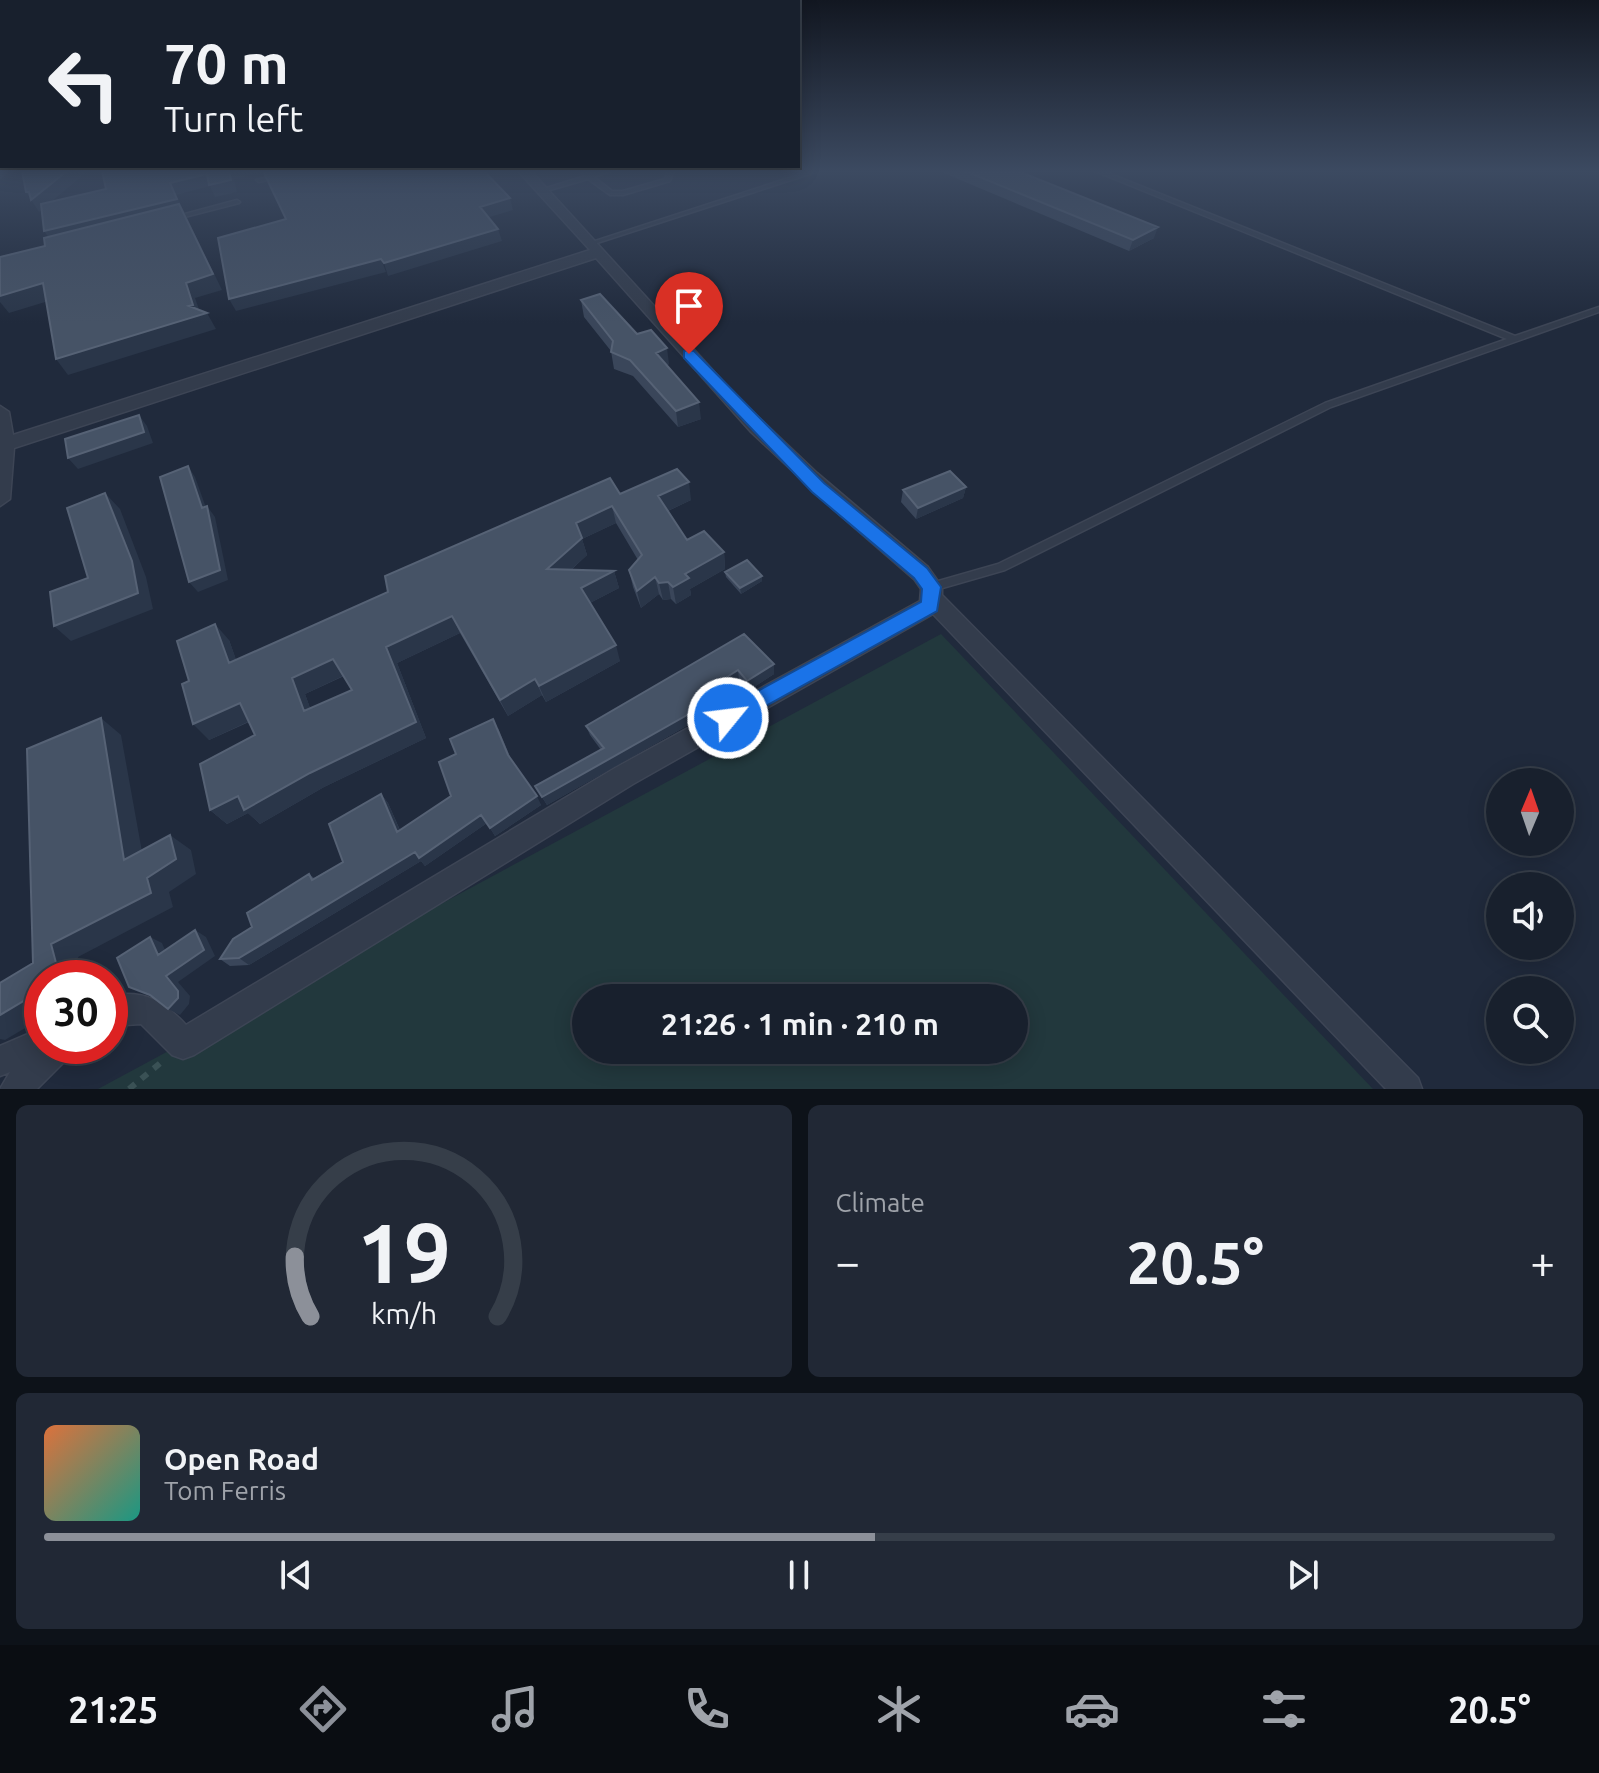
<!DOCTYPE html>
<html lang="en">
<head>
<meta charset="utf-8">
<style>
	:root { --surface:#18202d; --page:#212835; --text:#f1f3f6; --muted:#9fa3aa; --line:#363e49; --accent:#8c9099 }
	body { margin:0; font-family:Ubuntu,sans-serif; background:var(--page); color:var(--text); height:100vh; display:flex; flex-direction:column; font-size:30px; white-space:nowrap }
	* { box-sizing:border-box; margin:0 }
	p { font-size:26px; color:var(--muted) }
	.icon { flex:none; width:44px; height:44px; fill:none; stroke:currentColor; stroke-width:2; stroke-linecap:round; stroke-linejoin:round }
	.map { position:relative; height:1089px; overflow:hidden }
	.details { display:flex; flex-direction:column; gap:16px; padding:16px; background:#0d1219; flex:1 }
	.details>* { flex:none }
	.guide { position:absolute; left:0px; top:0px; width:800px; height:168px; box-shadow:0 4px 20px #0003,0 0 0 2px var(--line); background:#18202d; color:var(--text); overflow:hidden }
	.needle { width:52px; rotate:2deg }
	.tools { position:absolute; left:1486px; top:768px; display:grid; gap:16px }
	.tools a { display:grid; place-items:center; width:88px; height:88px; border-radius:50%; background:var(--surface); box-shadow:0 4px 20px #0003,0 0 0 2px var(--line); font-size:40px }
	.speed { position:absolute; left:24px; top:960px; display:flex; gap:16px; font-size:40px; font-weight:700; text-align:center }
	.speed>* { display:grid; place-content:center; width:104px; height:104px; border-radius:50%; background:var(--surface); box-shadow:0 4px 20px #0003,0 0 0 2px var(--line); line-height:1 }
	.speed .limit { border:12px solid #d22; background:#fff; color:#111 }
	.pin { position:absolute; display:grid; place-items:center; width:68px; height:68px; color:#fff; margin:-82px -34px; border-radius:50% 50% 50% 0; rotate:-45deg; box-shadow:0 0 8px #0007 }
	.pin .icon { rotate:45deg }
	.me { position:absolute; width:88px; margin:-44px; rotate:61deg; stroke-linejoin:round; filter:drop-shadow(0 0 6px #0008) }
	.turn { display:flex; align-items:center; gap:28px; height:168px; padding:0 32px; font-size:36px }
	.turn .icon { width:104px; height:104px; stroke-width:2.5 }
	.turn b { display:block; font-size:56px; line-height:68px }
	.big { font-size:60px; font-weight:700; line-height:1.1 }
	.details .card { flex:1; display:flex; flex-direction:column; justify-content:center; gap:12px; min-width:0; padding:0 28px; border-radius:12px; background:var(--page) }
	.details .dial { align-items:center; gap:0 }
	.dial svg { height:208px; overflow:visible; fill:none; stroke:var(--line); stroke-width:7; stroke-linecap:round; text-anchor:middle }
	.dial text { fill:var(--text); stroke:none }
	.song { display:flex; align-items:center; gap:24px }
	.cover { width:96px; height:96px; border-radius:12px; background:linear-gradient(135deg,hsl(20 70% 55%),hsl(170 70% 35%)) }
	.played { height:8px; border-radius:4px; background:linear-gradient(90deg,var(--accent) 55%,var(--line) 55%) }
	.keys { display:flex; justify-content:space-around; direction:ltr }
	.heat { display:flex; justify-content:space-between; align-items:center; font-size:44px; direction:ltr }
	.details .tiles { flex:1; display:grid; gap:16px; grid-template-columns:1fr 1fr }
	.card:last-child { grid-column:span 2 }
	.trip { position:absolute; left:572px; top:984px; width:456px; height:80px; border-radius:40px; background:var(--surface); box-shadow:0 4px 20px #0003,0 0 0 2px var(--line); font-weight:700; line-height:80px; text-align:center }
	.tabs { display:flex; height:128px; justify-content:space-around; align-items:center; background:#0a0d12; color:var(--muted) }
	.tabs .icon { width:56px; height:56px }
	.tabs .on { color:var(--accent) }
	.tabs b { font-size:36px; color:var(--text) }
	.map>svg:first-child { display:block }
	.green { fill:#22383d; fill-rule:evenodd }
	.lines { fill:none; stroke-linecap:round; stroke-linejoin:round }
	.service-casing { stroke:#3d4555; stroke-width:3 }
	.minor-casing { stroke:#3d4555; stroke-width:3 }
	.path { stroke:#3a5155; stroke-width:6; stroke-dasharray:8 8; stroke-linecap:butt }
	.service { fill:#333c4c; fill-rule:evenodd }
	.minor { fill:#333c4c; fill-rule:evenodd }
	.wall { fill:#3a465a; fill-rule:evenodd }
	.shaded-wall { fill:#2a3649 }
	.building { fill:#465366; stroke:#566275; stroke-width:2; fill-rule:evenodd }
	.route { fill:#1a73e8; stroke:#114b97; stroke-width:2 }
</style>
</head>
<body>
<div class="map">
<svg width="1599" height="1089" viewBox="0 0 1599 1089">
	<rect width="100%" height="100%" fill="#202a3c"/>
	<path class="green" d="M941,634L1373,1089H98ZM586,998H1014V1050H586Z"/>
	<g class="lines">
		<defs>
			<path id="service" d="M295,171H307L259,182L256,180Z
				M580,171H587L590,174L600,171H610L594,177L612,191H623L665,179L667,173L665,171H672L673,173L670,181L623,195H610L588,179L543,192L540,190L585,176Z
				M810,171H819L594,244L589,243Z
				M1095,171H1103L1515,336L1599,307V312L1331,407L1005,570L932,591L928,590L927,587L928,584L998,564L1325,403L1507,339Z
				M237,200L240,202L239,203L173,220L170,218Z"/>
			<path id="minor" d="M0,171H7L0,177Z
				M518,171H531L738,398L817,473L928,567L942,587V595L1418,1078L1422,1089H1386L933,614L633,784L194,1055L183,1059L172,1055L141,1024L110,1026V996C143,989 164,1001 186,1025L615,768L920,601L921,589L914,579L831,507L751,432L596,258L14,448L10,499L0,506V406L9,412L13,435L590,250Z
				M42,1028V1046H73L69,1057L37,1089H0L10,1072L0,1076V1046Z"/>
		</defs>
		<use href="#service" class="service-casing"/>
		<use href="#minor" class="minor-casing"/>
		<path class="path" d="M129,1089L164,1060"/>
		<use href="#service" class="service"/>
		<use href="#minor" class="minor"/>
	</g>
	<path class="wall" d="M939,171H1018L1154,238L1129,251Z
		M581,300L637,334L669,364L667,365L701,419L678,427L633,376L614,369L611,351L584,317Z
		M966,487L963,498L916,519L901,502L903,490Z
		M620,494L691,500L668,511L687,540L724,552L725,569L690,589L691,595L676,604L671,599L663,600L659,594L641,608L633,587L629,570L638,560L616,523L582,539L587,555L571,570L614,571L619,588L590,603L620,661L546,702L542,695L508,716L460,633L397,663L426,738L324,787L260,824L248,813L227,824L210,810L255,735L249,722L209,740L189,681L229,640L236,660ZM344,676L352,690L310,708L305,694Z
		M725,572L762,576V581L741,594L726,577Z
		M744,634L774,664V674L748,691L739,680L701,704L704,716L547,805L535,786L601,750L590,735L586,726Z
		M498,728L511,759L541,805L495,836L487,823L425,866L421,861L249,965L230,966L220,959L309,874L314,878L343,862L381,794L388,803L400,830L451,796L456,754Z"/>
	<path class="shaded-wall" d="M67,171H88L39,212L26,192Z
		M229,171H282L264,172L234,179L237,192L215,197L210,186L176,195L222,290L195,298L201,315L207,313L216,329L68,375L56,359L53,244L44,231L170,183L207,174Z
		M510,198L513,210L483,219L480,207Z
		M1158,227L1154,238L1129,251L1133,240Z
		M498,229L502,241L388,276L384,263Z
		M381,259L386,272L236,311L229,299Z
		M43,283L55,299L9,313L0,302V296Z
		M667,348L669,364L659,369L656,353Z
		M699,402L701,419L678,427L676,411Z
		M139,415L147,426L153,443L78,469L68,458Z
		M188,466L195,477L209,516L207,506L215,517L228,580L198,592L189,582L202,508Z
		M689,482L691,500L661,514L658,496Z
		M966,487L963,498L916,519L918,508Z
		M105,493L120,509L146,577L153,609L71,641L54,626L138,593Z
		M612,506L616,523L582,539L587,555L553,586L547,569L576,523Z
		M724,552L725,569L690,589L691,595L676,604L673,587L685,574Z
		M614,571L619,588L586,605L581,588Z
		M762,576V581L741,594L740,588Z
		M655,577L659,594L641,608L637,591Z
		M668,582L671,599L663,600L659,583Z
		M452,616L460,633L397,663L426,738L324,787L260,824L248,813L227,824L210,810L238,796L310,773L386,647Z
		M215,624L229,640L243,679L229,663Z
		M616,645L620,661L546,702L539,686Z
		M333,659L345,675L305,694L317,727L304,711L292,678Z
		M774,664V674L748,691L747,681Z
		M738,670L739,680L698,707L696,697Z
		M535,679L542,695L508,716L500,700Z
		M240,703L254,719L209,740L193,724Z
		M703,706L704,716L547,805L542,797Z
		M101,718L121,735L146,874L124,860Z
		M381,794L388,803L404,840L397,832Z
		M537,796L541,805L495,836L490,828Z
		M481,815L487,823L425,866L421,861L249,965L239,958L415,852Z
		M170,835L191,850L196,874L169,892L173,907L78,957L83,978H60L51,944L147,878Z
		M195,930L206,937L215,956L178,982L190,996L189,1004L180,1015L168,1009L166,976Z
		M150,937L162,943L170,962L158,955Z
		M42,990V1018L5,1040L0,1039V1015Z"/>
	<path class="building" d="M22,171H67L31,200L29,192H26Z
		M102,171H229L231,180L209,185L207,174L170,183L177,199L44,231L41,204L106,189Z
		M263,171H484L510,198L480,207L498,229L384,263L381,259L229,299L218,238L286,219Z
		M965,171H1018L1158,227L1133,240Z
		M179,204L213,274L186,283L193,305L189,306L207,313L56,359L43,283L0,296V257L45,246L44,238Z
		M600,294L637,334L651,330L667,348L656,353L699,402L676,411L630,360L611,352L613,341L581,300Z
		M139,415L144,432L68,458L65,439Z
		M188,466L202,508L207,506L220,570L189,582L160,477Z
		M677,469L689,482L658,496L687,540L704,531L724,552L685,574L689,578L673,587L668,582L659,583L655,577L637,591L629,570L642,555L612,506L576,523L582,538L547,569L614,571L581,588L616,645L539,686L535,679L500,700L452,616L386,647L416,722L310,773L244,810L238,796L210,810L200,764L255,735L240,703L193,724L182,684L189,681L177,641L215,624L229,663L388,592L385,576L610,478L620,494ZM333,659L352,690L304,711L292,678Z
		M950,471L966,487L918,508L903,490Z
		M105,493L132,561L138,593L54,626L50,592L88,578L67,508Z
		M747,560L762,576L740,588L725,572Z
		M744,634L774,664L747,681L738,670L696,697L703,706L542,797L535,786L604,748L586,726Z
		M101,718L124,860L170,835L176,859L147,878L151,893L51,944L60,978H42V990L0,1015V983L33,963L27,749Z
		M493,719L508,755L537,796L490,828L481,815L419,858L415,852L239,958L220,959L233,939L252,927L247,913L309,874L312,880L343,862L329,824L381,794L397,832L451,796L439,762L456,754L450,739Z
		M195,930L204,950L166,976L178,991V998L168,1009L150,995L129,987L117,958L150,937L158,955Z"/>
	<linearGradient id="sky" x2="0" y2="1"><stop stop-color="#121721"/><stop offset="0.53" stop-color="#3c4a61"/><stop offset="1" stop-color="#3c4a61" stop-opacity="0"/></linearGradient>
	<rect width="1599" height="323" fill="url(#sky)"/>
	<path class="route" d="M689,350L694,351L824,483L927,568L941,587L937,611L728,727L721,724L718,718L721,711L921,602L922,589L914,578L812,492L684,358V351Z"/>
</svg>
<div class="tools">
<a><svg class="needle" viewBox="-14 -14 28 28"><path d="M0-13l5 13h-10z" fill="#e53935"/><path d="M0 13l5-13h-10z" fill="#9fa3aa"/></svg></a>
<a><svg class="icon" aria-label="sound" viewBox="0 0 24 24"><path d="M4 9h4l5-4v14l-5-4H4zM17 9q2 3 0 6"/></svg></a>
<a><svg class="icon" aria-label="search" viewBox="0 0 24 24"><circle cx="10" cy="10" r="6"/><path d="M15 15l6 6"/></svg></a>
</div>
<div class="speed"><div class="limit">30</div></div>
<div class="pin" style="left:689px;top:354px;background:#d93025"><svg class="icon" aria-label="arrive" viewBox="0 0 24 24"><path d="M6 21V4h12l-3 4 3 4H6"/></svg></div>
<svg class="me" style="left:728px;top:718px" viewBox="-20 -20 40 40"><circle r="17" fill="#1a73e8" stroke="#fff" stroke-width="3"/><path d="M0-11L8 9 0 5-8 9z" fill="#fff"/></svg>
<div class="trip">21:26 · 1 min · 210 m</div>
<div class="guide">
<div class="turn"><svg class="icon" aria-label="left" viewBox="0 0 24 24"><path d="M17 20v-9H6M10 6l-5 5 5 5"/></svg><div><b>70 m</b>Turn left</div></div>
</div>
</div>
<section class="details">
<div class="tiles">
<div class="card dial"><svg viewBox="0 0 100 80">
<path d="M14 69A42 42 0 1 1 86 69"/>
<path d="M14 69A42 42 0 0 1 8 46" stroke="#8c9099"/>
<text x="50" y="56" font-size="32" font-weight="700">19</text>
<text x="50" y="72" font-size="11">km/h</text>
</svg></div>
<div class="card"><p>Climate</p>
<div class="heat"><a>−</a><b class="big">20.5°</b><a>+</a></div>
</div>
<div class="card">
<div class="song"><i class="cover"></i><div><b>Open Road</b><p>Tom Ferris</p></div></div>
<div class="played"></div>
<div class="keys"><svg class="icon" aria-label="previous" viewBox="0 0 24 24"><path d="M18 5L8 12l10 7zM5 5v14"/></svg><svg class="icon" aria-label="pause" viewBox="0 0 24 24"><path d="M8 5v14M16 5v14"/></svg><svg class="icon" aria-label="next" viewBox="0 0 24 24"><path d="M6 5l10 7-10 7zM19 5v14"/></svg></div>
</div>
</div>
</section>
<nav class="tabs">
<b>21:25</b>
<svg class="icon on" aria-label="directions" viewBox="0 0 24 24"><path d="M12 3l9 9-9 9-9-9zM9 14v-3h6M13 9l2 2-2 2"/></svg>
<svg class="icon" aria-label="music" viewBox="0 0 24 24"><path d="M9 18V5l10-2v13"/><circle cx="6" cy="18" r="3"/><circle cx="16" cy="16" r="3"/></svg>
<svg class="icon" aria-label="phone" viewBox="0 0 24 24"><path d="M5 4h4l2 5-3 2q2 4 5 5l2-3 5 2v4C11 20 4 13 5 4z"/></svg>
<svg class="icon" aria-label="climate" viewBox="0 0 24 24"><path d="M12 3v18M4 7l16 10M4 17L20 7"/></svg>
<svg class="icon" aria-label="car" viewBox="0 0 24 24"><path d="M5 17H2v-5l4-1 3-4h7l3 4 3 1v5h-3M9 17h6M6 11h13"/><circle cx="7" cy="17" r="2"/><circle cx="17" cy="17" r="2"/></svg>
<svg class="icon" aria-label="filters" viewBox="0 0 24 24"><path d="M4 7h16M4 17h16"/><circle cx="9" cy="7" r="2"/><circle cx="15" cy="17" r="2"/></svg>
<b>20.5°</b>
</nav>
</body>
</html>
